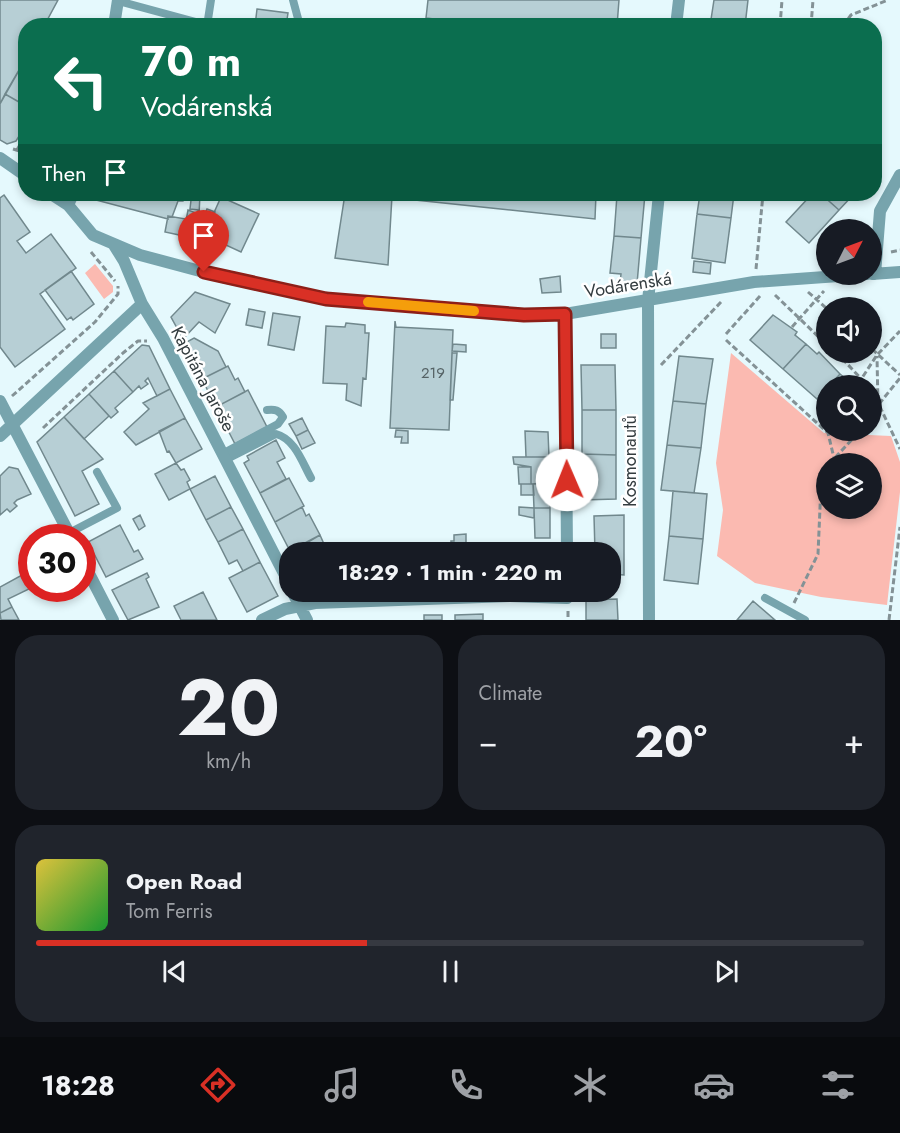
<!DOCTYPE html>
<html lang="en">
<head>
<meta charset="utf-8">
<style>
	:root { --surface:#171b24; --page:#20242c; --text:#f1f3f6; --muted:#9ea1a6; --line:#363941; --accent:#d93025 }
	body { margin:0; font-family:Jost,sans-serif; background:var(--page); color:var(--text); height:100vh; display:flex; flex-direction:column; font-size:22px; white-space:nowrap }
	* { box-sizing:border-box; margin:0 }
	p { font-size:20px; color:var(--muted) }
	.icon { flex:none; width:33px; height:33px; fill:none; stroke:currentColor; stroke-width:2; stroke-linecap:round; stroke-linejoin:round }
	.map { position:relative; height:620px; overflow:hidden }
	.sheet { display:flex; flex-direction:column; gap:15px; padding:15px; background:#0d0f14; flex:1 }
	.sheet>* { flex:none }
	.banner { position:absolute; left:18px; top:18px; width:864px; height:183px; border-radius:24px; box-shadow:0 3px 9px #0003; background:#0b6e4f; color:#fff; overflow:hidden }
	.needle { width:39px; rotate:48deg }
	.tools { position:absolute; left:816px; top:219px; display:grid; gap:12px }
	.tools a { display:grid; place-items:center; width:66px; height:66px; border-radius:50%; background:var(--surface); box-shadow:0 3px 9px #0003; font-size:30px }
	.speed { position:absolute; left:18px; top:524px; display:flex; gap:12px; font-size:30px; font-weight:700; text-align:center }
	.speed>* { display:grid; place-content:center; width:78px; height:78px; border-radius:50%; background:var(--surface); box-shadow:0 3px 9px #0003; line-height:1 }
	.speed .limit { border:9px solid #d22; background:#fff; color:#111 }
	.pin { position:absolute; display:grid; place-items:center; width:51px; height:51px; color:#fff; margin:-62px -26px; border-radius:50% 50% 50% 0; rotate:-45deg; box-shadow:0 0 6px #0007 }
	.pin .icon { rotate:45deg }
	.me { position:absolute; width:66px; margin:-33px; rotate:359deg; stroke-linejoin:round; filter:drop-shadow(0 0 4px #0008) }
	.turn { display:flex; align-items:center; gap:21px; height:126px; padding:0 24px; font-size:27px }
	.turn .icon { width:78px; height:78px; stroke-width:2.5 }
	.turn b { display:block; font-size:42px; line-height:51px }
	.then { display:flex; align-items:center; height:57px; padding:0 24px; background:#0003; gap:12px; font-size:22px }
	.big { font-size:45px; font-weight:700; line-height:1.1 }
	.sheet .tile { flex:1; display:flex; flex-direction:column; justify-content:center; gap:9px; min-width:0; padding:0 21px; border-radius:24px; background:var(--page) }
	.sheet .dial { align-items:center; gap:0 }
	.dial b { font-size:78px; line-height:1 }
	.song { display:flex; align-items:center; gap:18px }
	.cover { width:72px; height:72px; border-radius:9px; background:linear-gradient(135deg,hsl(50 70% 55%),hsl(130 70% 35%)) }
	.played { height:6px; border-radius:3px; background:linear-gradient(90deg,var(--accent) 40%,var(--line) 40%) }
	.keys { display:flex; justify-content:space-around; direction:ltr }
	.heat { display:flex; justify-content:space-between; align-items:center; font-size:33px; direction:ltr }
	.sheet .tiles { flex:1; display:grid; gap:15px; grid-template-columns:1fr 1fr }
	.tile:last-child { grid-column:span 2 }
	.trip { position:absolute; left:279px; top:542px; width:342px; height:60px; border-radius:24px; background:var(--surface); box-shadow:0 3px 9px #0003; font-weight:700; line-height:60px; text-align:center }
	.tabs { display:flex; height:96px; justify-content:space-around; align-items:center; background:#090b0e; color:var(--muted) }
	.tabs .icon { width:42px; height:42px }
	.tabs .current { color:var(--accent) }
	.tabs b { font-size:27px; color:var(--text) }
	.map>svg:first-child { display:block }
	.green { fill:#fbbab1; fill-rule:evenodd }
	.building { fill:#b7cfd5; stroke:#71888d; stroke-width:1.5 }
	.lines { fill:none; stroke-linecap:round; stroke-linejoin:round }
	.path { stroke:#849296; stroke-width:3; stroke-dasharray:6 3; stroke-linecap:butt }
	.service { stroke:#77a4ad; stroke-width:8 }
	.minor { stroke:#77a4ad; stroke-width:12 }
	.route-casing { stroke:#8d1f18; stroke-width:15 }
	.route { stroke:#d93025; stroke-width:10 }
	.slow { stroke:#f59e0b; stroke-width:10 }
	.labels { text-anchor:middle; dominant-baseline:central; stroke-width:5; stroke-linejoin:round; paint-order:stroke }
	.number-label { font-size:15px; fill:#556265 }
	.street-label { font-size:18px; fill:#343d40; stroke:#fff }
</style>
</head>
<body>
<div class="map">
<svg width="900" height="620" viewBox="0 0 900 620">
	<rect width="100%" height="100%" fill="#e5f9fd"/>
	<path class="green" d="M95,264L113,286V292L104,299L85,273Z
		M731,353L824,433L891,436L900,462V492L887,605L821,597L755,583L717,556L723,510L716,463ZM826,464H872V508H826Z"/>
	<path class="building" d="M0,0H58L44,26H26V58L0,104Z
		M428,0H619L617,26H491L426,18Z
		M714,0H748L745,26H710Z
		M257,9L288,13L286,26H255Z
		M137,19L173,26H136Z
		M26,58V106L5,94Z
		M5,94L26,106V125L16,141L7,144L0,140V104Z
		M98,194H200L199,215L198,210L190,209L191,200L184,198L183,201H178L172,217L168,216V219L96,200Z
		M345,194H407L406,199L392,196L388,265L335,258Z
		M407,194H596L595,219L406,199Z
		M621,194H645L641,238L614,236L617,195Z
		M700,194H734L731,218L697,214Z
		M812,194H821L839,210L809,243L786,222Z
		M821,194H854L839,210Z
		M4,195L30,232L17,241L26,253L51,234L76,268L40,294L65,329L15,367L0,347V198Z
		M221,197L259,214L241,252L204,235Z
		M207,209L215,212L205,233L185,226L188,210L204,216Z
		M697,214L731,218L725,263L692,258Z
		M168,216L186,219L184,236L165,232Z
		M614,236L641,238L637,284L620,283L621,274L610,273Z
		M694,261L711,263L710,274L693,272Z
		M71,271L94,304L73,320L71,317L67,320L45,290Z
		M560,276L561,292L542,293L540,279Z
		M195,292L230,304L215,333L199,322L183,339L171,317Z
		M249,309L265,312L262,328L246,325Z
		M273,313L300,317L294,350L268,345Z
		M773,315L797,332L795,335L806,344L783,369L750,340Z
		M395,321L396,327L453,330L449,430L390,428Z
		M346,323L365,325V333H369L366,379L363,378L361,406L346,400L347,384L323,383L326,326L345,327Z
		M601,334H616V348H601Z
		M194,338L218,351L226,367L202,379L183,344Z
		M453,344L466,345V352L452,351Z
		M806,344L817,354L819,352L840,374L817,399L783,369Z
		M142,345L149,346L170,389L157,396L148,378L145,381L148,384L141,389L139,386L133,392L114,371Z
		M452,353H457L453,400H450Z
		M679,356L713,359L706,404L673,401Z
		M581,365H615L616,410H582Z
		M228,366L235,380L238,378L245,392L216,407L202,379Z
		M114,371L133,392L115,408L118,412L111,418L89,394Z
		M840,374L851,383L853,381L858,386H829Z
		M826,388V408L817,399Z
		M170,389L185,418L136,445L124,432L149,409L143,403Z
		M248,390L267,427L235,444L216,407Z
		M89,394L109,416L84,439L64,417Z
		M673,401L706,404L701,448L667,445Z
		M582,410H616V455L582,454Z
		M64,417L103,459L82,471L99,504L75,516L37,442Z
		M185,418L202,449L176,463L169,451L167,452L159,431Z
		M302,418L308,430L296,436L289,424Z
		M308,430L315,443L302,449L296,436Z
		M396,430L408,431V443H401L402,437H395Z
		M525,431L548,432L549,457H526Z
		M276,440L285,458L277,462L286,479L260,493L244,463L249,460L247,456Z
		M667,445L701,448L694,493L661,490Z
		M582,454L616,455V499L582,500Z
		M513,457H549V483L531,484V467L514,464Z
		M176,463L181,470L184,469L190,480L187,482L190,489L169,500L155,474Z
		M9,467L18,469L31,494L17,500L14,503L17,506L10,512L7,509L0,515V476Z
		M518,467H531V484H519Z
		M215,476L231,507L206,520L190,489Z
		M289,478L304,506L275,522L260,493Z
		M549,483L550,508H534L533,484Z
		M521,484H533L534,495H521Z
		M673,491L707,494L703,539L669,536Z
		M231,507L243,529L218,542L206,520Z
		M302,507L306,516L309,514L320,535L290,551L275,522Z
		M519,507L534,508V518L519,515Z
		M534,508H550V538H535Z
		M140,515L145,526L139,530L133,519Z
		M624,515V575L610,574V552H595L594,516Z
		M120,525L134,552L138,550L143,559L106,577L88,542Z
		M243,529L260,562L243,571L237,560L229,564L218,542Z
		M466,534V551H451V541H454V535Z
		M320,535L324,544H331L334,549L332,552H291Z
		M669,536L703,539L698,584L664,580Z
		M260,562L278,596L247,612L229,578Z
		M147,573L149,577L146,579L159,607L128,620L112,590Z
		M22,575L29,589L8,599L12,607L0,613V587Z
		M44,588H69L54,600L49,598Z
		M203,592L217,620H181L174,606Z
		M617,599L618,620H586V600Z
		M753,601L775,620H737Z
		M12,607L19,620H1L0,613Z
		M483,614V620H455V615Z
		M424,615H442V620H424Z"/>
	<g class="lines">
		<path class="path" d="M780,26L782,0
			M811,26L813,0
			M843,26L851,15L888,0
			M13,149L26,153
			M17,150L26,134
			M91,252L115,281
			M891,252L900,250
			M756,269L763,194
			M808,292L826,308
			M775,295L826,344
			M792,327L824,291
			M726,334L760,296
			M726,340L828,433L834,458
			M872,349L900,375
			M836,352L868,386
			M661,365L721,302
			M858,384L877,355L900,331
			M872,390L900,449
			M12,396L95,322L118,294V286
			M879,404L900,378
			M872,420L878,406L877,356
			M43,428L123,353L138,341H147
			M829,464L861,430
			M794,603L818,554L821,485L826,470
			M568,611V620
			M889,620L900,527"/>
		<path class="service" d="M293,0L300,26
			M118,1L207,25
			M207,26L211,0
			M222,454L278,424L283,417C279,410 275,409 267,410
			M225,460L276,434C295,439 302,462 311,478
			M69,533L117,508L97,472
			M765,598L805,620"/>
		<path class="minor" d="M114,26L118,0
			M676,26L679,0
			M0,158L26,176
			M51,194L68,205L93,235L140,255L226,278L326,299L524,315L565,314L754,282L867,274
			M68,205L73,194
			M114,245L124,261L142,304L163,338L290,585
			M872,274L900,272
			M875,274L880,211L900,175
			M565,314L567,552
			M0,401L71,537
			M0,436L142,304
			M82,560L113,620
			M292,591L307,620
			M262,620L285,609L315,603L510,596L567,598V591
			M649,620L648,301L659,194"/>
	</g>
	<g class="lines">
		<defs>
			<path id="route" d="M204,272L326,299L524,315L565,314L567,480"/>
		</defs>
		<use href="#route" class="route-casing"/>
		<use href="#route" class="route"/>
		<path class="slow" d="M368,302L474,311"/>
	</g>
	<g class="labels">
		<g class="number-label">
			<text x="433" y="373">219</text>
		</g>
		<g class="street-label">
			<text transform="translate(628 285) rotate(-9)">Vodárenská</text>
			<text transform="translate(203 379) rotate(62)">Kapitána Jaroše</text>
			<text transform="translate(630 461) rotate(-90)">Kosmonautů</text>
		</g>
	</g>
</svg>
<div class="tools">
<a><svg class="needle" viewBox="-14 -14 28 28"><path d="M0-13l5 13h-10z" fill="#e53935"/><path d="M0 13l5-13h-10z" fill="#9ea1a6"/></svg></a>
<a><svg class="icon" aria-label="sound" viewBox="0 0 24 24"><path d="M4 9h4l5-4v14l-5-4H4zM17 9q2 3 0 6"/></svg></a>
<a><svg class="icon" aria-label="search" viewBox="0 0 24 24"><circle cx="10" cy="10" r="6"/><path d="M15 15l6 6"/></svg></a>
<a><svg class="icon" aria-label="layers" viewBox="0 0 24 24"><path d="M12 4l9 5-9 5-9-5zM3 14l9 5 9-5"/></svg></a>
</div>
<div class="speed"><div class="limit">30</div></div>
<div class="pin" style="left:204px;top:272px;background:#d93025"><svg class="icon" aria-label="arrive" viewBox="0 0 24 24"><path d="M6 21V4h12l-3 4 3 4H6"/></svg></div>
<svg class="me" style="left:567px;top:480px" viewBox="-20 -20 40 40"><circle r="19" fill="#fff"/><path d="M0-13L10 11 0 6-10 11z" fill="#d93025"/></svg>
<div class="trip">18:29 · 1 min · 220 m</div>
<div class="banner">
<div class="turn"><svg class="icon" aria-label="left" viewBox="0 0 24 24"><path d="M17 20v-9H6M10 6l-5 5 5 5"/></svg><div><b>70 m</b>Vodárenská</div></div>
<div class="then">Then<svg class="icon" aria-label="arrive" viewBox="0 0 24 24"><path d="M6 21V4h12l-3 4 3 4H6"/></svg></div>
</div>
</div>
<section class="sheet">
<div class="tiles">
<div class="tile dial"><b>20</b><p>km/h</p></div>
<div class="tile"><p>Climate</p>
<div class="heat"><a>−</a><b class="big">20°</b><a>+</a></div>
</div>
<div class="tile">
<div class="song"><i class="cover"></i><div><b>Open Road</b><p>Tom Ferris</p></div></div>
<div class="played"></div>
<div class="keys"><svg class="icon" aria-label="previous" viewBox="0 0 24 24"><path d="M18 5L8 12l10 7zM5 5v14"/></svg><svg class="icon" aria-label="pause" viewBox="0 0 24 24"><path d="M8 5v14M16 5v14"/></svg><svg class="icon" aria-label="next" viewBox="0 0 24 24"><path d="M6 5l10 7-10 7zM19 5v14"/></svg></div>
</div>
</div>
</section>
<nav class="tabs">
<b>18:28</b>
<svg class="icon current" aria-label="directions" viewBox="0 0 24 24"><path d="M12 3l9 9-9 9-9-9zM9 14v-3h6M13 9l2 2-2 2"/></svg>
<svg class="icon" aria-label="music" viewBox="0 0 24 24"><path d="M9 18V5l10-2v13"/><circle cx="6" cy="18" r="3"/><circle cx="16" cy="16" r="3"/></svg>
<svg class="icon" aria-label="phone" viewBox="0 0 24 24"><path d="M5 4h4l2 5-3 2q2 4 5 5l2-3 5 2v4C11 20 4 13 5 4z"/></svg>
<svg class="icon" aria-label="climate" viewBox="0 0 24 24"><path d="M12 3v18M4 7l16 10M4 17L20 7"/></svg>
<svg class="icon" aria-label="car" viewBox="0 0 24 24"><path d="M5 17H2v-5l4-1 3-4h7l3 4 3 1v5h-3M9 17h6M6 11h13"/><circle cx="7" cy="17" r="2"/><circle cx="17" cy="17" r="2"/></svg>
<svg class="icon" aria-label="filters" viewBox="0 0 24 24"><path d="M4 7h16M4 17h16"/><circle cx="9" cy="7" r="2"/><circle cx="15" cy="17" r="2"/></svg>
</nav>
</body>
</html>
